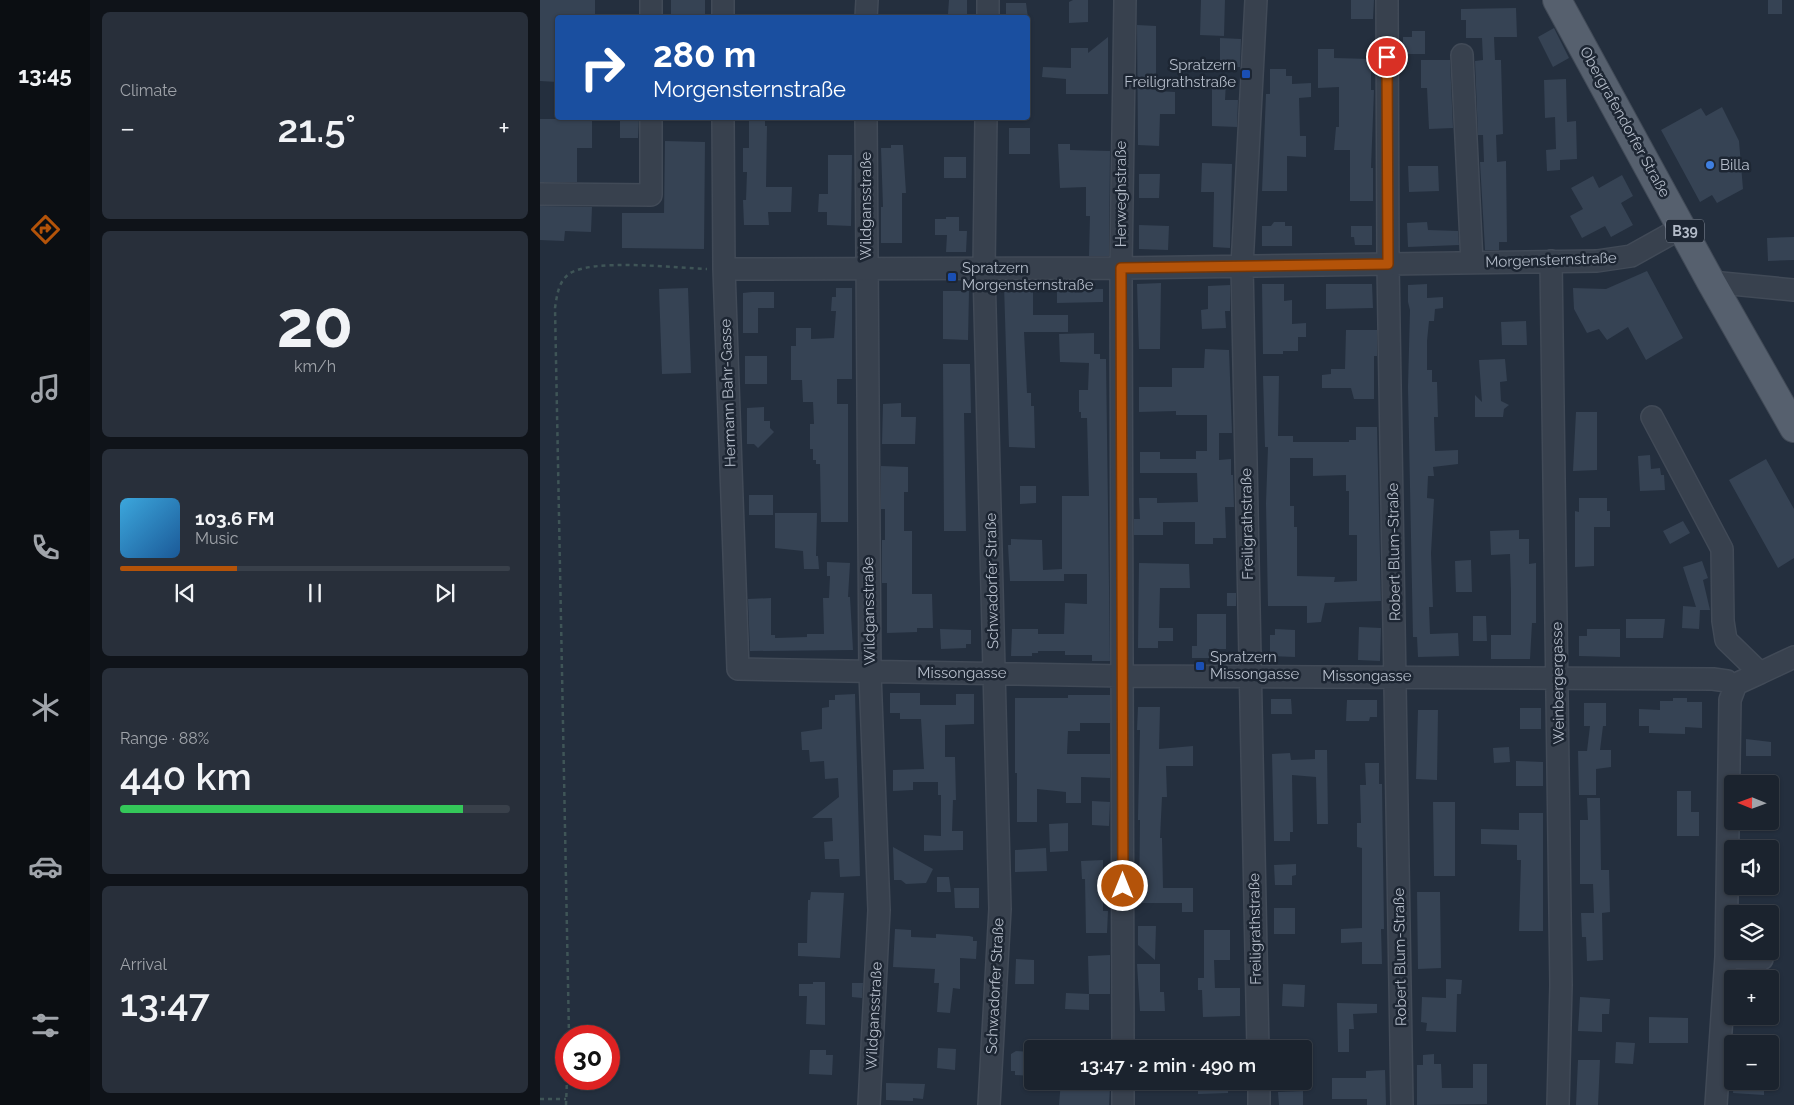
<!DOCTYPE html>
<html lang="en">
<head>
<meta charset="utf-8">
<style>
	:root { --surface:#1b232e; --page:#282f3a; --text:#f1f3f6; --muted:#a0a4aa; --line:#39404a; --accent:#b45309 }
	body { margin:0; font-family:Raleway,sans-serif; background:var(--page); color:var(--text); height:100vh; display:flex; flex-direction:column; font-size:19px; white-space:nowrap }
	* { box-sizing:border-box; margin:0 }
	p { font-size:16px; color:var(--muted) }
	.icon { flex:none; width:28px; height:28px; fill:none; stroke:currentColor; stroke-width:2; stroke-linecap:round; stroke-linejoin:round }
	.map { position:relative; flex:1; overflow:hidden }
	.panel { display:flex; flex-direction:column; gap:12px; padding:12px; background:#0f1319; width:450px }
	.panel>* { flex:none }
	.guide { position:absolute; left:15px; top:15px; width:475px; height:105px; border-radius:5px; box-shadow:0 1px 4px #0004,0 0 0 1px var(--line); background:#1a4fa0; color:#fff; overflow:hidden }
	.needle { width:32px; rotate:271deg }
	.fabs { position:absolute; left:1184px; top:775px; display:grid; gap:10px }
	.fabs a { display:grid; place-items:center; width:55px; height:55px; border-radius:5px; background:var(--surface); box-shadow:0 1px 4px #0004,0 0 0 1px var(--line); font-size:25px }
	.speed { position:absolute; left:15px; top:1025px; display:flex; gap:10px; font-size:25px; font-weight:700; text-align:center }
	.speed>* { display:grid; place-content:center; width:65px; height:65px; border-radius:50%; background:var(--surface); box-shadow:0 1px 4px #0004,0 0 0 1px var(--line); line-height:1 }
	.speed .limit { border:8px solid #d22; background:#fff; color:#111 }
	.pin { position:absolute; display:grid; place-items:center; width:42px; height:42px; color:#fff; margin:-21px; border:2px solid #fff; border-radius:50%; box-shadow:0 1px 5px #0007 }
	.me { position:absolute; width:55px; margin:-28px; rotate:0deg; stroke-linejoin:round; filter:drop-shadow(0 0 4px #0008) }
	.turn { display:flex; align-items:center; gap:18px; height:105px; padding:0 15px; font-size:22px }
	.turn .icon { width:65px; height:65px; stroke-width:2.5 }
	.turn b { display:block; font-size:35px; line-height:42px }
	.big { font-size:38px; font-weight:600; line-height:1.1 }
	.panel .card { flex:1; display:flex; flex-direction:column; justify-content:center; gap:8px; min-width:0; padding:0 18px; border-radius:8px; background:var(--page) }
	.panel .dial { align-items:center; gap:0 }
	.dial b { font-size:65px; line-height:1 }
	.song { display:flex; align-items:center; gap:15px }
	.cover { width:60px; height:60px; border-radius:8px; background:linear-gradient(135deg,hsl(200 70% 55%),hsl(210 70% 35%)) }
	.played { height:5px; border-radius:2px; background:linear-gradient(90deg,var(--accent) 30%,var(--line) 30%) }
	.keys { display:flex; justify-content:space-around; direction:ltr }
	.heat { display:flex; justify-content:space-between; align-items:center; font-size:28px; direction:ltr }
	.charge { height:8px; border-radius:4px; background:linear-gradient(90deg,#34c759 88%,var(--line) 0) }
	.trip { position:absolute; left:484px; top:1040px; width:288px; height:50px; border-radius:5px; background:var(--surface); box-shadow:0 1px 4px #0004,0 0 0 1px var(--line); font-weight:600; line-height:50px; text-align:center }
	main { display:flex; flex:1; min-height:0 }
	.tab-bar { display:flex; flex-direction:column; width:90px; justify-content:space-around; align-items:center; background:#0b0e12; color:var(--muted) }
	.tab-bar .icon { width:35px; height:35px }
	.tab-bar .current { color:var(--accent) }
	.tab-bar b { font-size:22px; color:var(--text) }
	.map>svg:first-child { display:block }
	.building { fill:#364354; fill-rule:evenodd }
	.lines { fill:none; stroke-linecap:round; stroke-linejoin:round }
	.minor-casing { stroke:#414a57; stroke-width:24 }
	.major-casing { stroke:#414a57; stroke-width:30 }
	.path { stroke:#3f5557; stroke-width:2.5; stroke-dasharray:4 4; stroke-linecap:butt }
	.minor { stroke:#38414e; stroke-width:21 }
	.major { stroke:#56606e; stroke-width:28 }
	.route-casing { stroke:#753606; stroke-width:12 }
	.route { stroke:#b45309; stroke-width:9 }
	.transit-dot { fill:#1a4fb4; stroke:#1d2633; stroke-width:2 }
	.shop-dot { fill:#3f7fe0; stroke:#1d2633; stroke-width:2 }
	.labels { text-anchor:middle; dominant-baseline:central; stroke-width:5; stroke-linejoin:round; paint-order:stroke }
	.shield { fill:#1d2633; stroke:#878f9c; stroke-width:1 }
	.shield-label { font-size:14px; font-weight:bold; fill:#b4bcc9 }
	.poi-label { font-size:15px; fill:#b4bcc9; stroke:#1d2633; text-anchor:start }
	.street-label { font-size:15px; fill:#b4bcc9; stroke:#1d2633 }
</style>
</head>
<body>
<main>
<nav class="tab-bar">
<b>13:45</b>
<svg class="icon current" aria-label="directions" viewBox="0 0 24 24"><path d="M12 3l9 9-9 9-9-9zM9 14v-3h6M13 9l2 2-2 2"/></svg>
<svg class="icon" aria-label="music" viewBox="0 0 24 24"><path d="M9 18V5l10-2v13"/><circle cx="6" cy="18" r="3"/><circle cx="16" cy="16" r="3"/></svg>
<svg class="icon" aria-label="phone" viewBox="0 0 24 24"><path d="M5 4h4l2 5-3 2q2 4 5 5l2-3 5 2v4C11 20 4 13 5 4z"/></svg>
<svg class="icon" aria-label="climate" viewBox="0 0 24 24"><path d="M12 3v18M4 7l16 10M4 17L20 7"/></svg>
<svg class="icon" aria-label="car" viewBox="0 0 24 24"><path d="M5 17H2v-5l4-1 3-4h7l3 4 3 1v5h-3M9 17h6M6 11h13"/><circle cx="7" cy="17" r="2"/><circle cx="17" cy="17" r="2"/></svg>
<svg class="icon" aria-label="filters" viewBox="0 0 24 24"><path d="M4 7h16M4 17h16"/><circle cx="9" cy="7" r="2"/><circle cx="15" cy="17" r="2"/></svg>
</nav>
<section class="panel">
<div class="card"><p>Climate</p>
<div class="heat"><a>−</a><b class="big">21.5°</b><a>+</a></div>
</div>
<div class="card dial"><b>20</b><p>km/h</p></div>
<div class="card">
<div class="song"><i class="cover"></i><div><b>103.6 FM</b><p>Music</p></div></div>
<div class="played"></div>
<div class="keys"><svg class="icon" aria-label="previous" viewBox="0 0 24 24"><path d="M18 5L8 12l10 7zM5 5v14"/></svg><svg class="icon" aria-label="pause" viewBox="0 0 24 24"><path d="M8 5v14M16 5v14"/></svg><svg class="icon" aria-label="next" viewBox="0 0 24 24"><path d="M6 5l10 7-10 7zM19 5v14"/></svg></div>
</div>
<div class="card"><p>Range · 88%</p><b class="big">440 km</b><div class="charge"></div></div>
<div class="card"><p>Arrival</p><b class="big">13:47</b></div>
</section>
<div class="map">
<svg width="1254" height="1105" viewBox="0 0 1254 1105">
	<rect width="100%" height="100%" fill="#242f3e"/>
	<path class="building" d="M0,0H55V18H18V82L0,81Z
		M131,0H165V18H131Z
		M409,0H427V14H408Z
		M533,0H548V22L529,23V2Z
		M661,0H685L684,36L660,35Z
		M811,0H834L833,19H811Z
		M1228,0H1242V14H1228Z
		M466,3H486L488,18H466Z
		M976,8L977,37H954L955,60H961L963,134L956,135L957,162L966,161L967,242H959V250H945L940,162H944L943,135H938L935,61L943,60L942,38H926V20H921V9Z
		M597,25L616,26V91L635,92V114H620L619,146L598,145Z
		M1014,28L1029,58L1013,67L998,37Z
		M872,31H885V54H863V37H872Z
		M568,37V94H526V79L502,77L503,67L531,68V48H548V53Z
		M680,38L701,39L700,67H680Z
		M778,49H794V58L831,59V90H834L831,168H833V201H810V150H794L796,127H799V87L778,88Z
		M881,60H910L913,128L889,129L887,88H881Z
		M730,69H746V76H752V84L771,83V97L759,98L760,136H766V157L747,156V191H722L726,94H730Z
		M1026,79L1027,122L1036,121L1037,159L1020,160V170L1007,171L1006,150L1016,149L1015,117L1005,118L1004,80Z
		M672,81L686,82L685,100H698L697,127L672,126Z
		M1182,107L1199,141L1203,189L1177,203L1172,195L1160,202L1121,130L1161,108L1166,116Z
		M80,118H99L98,138H80Z
		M209,118H225V126H227L226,187H252L251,212H228L229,225H204L203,200H206L207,172H203V148H209Z
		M0,119H52V148H37V182H0Z
		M469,128H490V154H469Z
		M125,141L165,142L164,249L82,248V213H124Z
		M518,144H530V150L570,151L569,256H549L550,216H546V187L520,188Z
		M351,145H363L366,193H362V243H341V207H343L341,148H351Z
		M288,155H312L311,226L287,225V212H278L279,194H288Z
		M404,157H426V178H404Z
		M662,163L692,164L690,248L673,247L674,192H661Z
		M868,166H898L899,191L869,192Z
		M599,174H620L619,198H599Z
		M1082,175L1093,196L1081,203L1093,225L1071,237L1065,226L1042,238L1030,216L1043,209L1031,188L1053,176L1059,188Z
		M0,206L52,207L51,232L25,231L24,241L0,240Z
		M406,217H419V231H427L426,252H406L407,235H395V219H406Z
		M734,222H745V226H752V246H722V226H731Z
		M887,222L888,230L918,231L919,245L868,247L867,223Z
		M599,225L629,226L628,250L599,249Z
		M811,226H832V245H815L814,237H811Z
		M1254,237V260L1228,261L1227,238Z
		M1107,271L1143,338L1106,360L1088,327L1067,340L1059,329L1047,333L1034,309L1033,288L1066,289Z
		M621,283L620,349H599L597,284Z
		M722,284H744V301L752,300V324L766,323V337H758V351H743V354H723Z
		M786,284H832L833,308L786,309Z
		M887,284V298L903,297V308L895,309L894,321H889L887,341V370H892V382H897L898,417H894L895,451L918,450V464L893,467L894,476H888L887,498L894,499L891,553L893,607H889L890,634L918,633L919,656L878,657L877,637H873L868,387L870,310L868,302V285Z
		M464,285H493V315H528V332H484L487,393H491V406H494L495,448L469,447Z
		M690,285V311H685L686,328L662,329L661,310L668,309V286Z
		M148,288L151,373L122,374L119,289Z
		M296,288H312V379H297V404H308V522H281L280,464H276V460H273V449H270V424H274L273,402H263L262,380H251V346H256V328H271V339L294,338L296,311H291L292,297H296Z
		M563,289V302L517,303V290Z
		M403,291H429L428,340L403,339Z
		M212,292H234V308H218V333H203V293Z
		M986,321L987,345H962L961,322Z
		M806,330H837V356H834V399H814L811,388H782V375L791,374V369H805Z
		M554,333V354H560V359H566L570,661H552V655H525V651H498V653H492V656H471L472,629H498V634H524L525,603L547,604V574H524V581H470L468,545H471V539L502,540L503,570L522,569V496H549L547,418H541V412H539V390H548L549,363L520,362L519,334Z
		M665,349L689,350L692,433H679V460L691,459V475H693L694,507H685L686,538H673V544H655V522H623V535H594V519H600L599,498H617V503L658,502L657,473H600V452H620V459H656V451H667V415H636V411L599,412V387H632V368H664Z
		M205,356H227V384H205Z
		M965,359L967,381L960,382L961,401L969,405L964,409L963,417H935V395L942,402L939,360Z
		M403,364H430L431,413H424L426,531H404Z
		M723,376H739L738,436H753V442H809V440H816V427H837L841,601L785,603L781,622L767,623V606H728L726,503L728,447H725ZM750,458H773V476L806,475V491H809V535H817V581L794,582L795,577L757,576V527H754V506H750Z
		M361,403V417H376L375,444H342L343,404Z
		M224,407V421H230V428L234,432L218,448L214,444H207V408Z
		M1036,412H1057V470L1033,471Z
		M1110,455L1111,469L1120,468L1121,475H1124L1125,490L1100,491L1098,456Z
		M1226,459L1254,509V558L1238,568L1189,480Z
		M341,466L368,467V492H364V531H372V594H392L393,628H377V632L347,633V583H342V540H345V509H341Z
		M480,486H496V503L480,504Z
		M209,495H233V515H209Z
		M1039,498H1067V511H1070V527H1054V566L1035,567V511L1039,512Z
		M235,513H277L276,556H278L279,569H264L263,551L235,548Z
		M1143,521L1150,533L1130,544L1123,531Z
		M979,530V539H989V564L996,563V623H992L990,659H951V635H971V593L970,554L951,555L950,531Z
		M931,560L932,592H916L915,561Z
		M1162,561L1168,578L1163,580L1170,610H1160L1159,629L1142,628L1143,606L1156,607L1143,567Z
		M287,562L310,563L308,597H310L313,650L210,651L208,599L231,598V635H235V638L267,637V634H284L283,598H289L290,576H287Z
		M599,563L649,564L650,588H620L619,628H633V641H618V648H598Z
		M687,593H696V606H687Z
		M657,614H686V649H669V658H652V646H657Z
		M933,616H946L947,641H933Z
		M1086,619H1125L1123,638H1086Z
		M819,627L841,628L840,661L818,660Z
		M400,629L431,630V644H426V648L401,649Z
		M735,629L755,630V657L730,656V635H735Z
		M1047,629H1080V657L1039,656V636H1047Z
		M350,693H380V705H416V694H434V724L405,725V757H415L416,800H413L412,831H423V850L384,851V835L401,836V795H398V782H373V790L353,791V770L384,769L381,719H360V713H350Z
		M315,694L320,876L300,877L299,859H285L284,842L293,841L292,818H272L299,797L298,778L285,779L284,761L270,762L269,750H262L261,732L282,729V708L289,707V700H295V695Z
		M528,695H570V723H540V731H528L527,754H570V778L541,777V803H526V792L497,789V822H477V773H475V698H528Z
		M1133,698H1147V702H1162V728L1145,727V734L1109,733V726H1099V709L1120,710V701H1133Z
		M731,699H751L752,714H731Z
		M807,700H837V717H830L829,721H806Z
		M1044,703H1066V726H1063L1060,750H1071V767L1056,769V795H1039L1038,751H1047L1050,726H1044Z
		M598,707H620L619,749L653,746V766H626L627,797H622L620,838H622L623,888H653V912H642V903H599L600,820H598L600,730H597Z
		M980,708H1001V729H980Z
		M878,710H898L897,780L876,779Z
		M1206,739L1231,742V756H1206Z
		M969,747L970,762L954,763L953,748Z
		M775,750H787L788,824H777L776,777L752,775L753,832H750V841H734L732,754L750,753L751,760L775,759Z
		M976,761L1003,762V786H976Z
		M825,763H839V784H842L844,929H841L842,964H822V942L801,943V929L822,928V848L817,847V823H821L820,785H826Z
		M1137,791H1151V812H1159V836H1137Z
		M1047,798H1060L1061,870H1069L1070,912L1062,913L1063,960L1047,961L1046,937H1042L1041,913H1054L1053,884H1040V820H1048Z
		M552,801L570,802L569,826L552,825Z
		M893,802H915V876H894Z
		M979,813H1003V931H979L981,860H977V845L941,844V829L979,830Z
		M528,823V851L510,852L509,824Z
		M353,847L393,869L386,883L366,884L361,880H354Z
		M506,848L507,871L475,872V850Z
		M563,860V911H568L567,933H546L545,879H542L541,861Z
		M756,864V875L752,876V885H735L734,865Z
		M397,877H409L411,892H397Z
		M414,888H439V908H415Z
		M271,892L304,893L300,958L258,956V943H267L268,900H270Z
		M877,892H900L901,968L878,969Z
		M734,908H755V934H734Z
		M598,926H616L615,960L598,945Z
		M355,929L371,930V937L396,938V934L429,936L433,937V941H437L436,959L420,958V989L413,988L410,1013L397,1012L399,983H394L395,969L353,967Z
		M664,930H690V960H674L675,988H700V1016L663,1017L662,990H658V978H664Z
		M570,955V994H549L548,956Z
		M476,959L494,960V984H475Z
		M597,964H620V992H624L625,1011H600Z
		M906,979L922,980L921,994H917L916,1032L886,1031L887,1023L881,1022L882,997L906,998Z
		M273,982H285V1025L266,1024L267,996H259V984H273Z
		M312,983H323L322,998L312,997Z
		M743,984L765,985L764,1007L742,1006Z
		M526,993L549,994V1010L525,1009Z
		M1040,997L1070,999L1069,1014H1062V1032L1038,1031Z
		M797,1003L837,1004V1013L813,1014L814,1029H809V1052H798Z
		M1109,1017L1148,1018V1043H1109Z
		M1076,1042L1095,1043L1093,1064L1075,1063Z
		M398,1048L416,1049L415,1070L397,1068Z
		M270,1050H286V1055H293L292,1075L269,1074Z
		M476,1051L492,1052V1076L475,1075V1071H471V1054Z
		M894,1054V1064H901L902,1088H933V1064H947V1104L877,1105V1065H883V1055Z
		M1038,1060H1060L1058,1105H1036Z
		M845,1070L846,1105H827V1099H792V1078H826V1071Z
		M521,1081H535L534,1088H570L569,1105H519Z
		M658,1081H688V1093L658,1094Z
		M1194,1081H1224V1095L1193,1093Z
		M346,1083L385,1084L383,1099L373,1098V1101L346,1100Z
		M763,1091V1105H739L738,1092Z"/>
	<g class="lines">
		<defs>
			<path id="minor" d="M111,0V18
				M183,0V18
				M716,0L702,266L718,1049
				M847,0L848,264L862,1105
				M326,18L327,0
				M448,18V0
				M922,55L932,263
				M183,118L184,269L198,669L583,676L1173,679L1187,681
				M326,118L330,673L339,910L329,1105
				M446,118L444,269L460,909L449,1105
				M0,194L111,195V118
				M1011,261L1021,985L1018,1105
				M184,269L581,268L1057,261L1091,256L1143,227
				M1171,282L1254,290
				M1112,417L1182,549L1183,621L1186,640L1220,673L1254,657
				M1186,957L1222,959
				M583,1049L581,268L585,0
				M583,1081V1105
				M719,1081V1105
				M1176,1105L1186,957L1190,700L1196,684L1220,673"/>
			<path id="major" d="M1017,0L1171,282L1254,428"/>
		</defs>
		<use href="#minor" class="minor-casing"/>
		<use href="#major" class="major-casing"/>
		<path class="path" d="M29,1036L15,308C17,296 18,282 29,274C51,258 137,268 167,269
			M0,1099H26
			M26,1105L27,1079"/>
		<use href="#minor" class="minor"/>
		<use href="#major" class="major"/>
	</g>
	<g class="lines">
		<defs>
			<path id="route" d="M583,886L581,268L848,264L847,57"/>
		</defs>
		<use href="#route" class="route-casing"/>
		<use href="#route" class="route"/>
	</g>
	<g class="transit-dot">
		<rect x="701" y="69" width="10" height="10" rx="2.5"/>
		<rect x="407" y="272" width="10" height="10" rx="2.5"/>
		<rect x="655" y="661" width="10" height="10" rx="2.5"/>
	</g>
	<circle class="shop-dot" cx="1170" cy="165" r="5"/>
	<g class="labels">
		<rect class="shield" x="1126" y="219.5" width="38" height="23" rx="4"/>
		<g class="shield-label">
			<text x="1145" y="231">B39</text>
		</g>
		<g class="poi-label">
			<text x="696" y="65" text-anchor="end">Spratzern<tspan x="696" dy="17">Freiligrathstraße</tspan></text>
			<text x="1180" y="165">Billa</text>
			<text x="422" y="268">Spratzern<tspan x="422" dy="17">Morgensternstraße</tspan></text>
			<text x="670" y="657">Spratzern<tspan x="670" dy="17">Missongasse</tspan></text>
		</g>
		<g class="street-label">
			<text transform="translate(1085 122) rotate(61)">Obergrafendorfer Straße</text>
			<text transform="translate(581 194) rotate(-90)">Herweghstraße</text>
			<text transform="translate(326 206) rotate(-90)">Wildgansstraße</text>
			<text transform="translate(1011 260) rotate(-2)">Morgensternstraße</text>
			<text transform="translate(188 393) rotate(-92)">Hermann Bahr-Gasse</text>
			<text transform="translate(707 524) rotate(-91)">Freiligrathstraße</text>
			<text transform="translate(854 552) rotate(-91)">Robert Blum-Straße</text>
			<text transform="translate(452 581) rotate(-91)">Schwadorfer Straße</text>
			<text transform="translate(329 611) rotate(-91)">Wildgansstraße</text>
			<text x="422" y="673">Missongasse</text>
			<text x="827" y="676">Missongasse</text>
			<text transform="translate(1018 683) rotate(-91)">Weinbergergasse</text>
			<text transform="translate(715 929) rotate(-91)">Freiligrathstraße</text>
			<text transform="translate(860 957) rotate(-91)">Robert Blum-Straße</text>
			<text transform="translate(455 986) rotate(-87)">Schwadorfer Straße</text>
			<text transform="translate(334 1016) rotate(-87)">Wildgansstraße</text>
		</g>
	</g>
</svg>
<div class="fabs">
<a><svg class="needle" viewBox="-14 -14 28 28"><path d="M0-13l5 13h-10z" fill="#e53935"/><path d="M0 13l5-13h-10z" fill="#a0a4aa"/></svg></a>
<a><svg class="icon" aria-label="sound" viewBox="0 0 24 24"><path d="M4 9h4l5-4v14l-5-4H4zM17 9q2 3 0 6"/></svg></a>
<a><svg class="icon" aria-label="layers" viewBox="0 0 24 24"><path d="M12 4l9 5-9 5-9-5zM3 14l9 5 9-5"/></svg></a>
<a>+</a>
<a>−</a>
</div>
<div class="speed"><div class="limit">30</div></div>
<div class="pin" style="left:847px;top:57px;background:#d93025"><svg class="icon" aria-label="arrive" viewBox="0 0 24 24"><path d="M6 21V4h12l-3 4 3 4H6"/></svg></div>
<svg class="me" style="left:583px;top:886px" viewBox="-20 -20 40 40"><circle r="17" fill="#b45309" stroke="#fff" stroke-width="3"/><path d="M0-11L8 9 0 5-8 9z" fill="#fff"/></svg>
<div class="trip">13:47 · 2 min · 490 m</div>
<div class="guide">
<div class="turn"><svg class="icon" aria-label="right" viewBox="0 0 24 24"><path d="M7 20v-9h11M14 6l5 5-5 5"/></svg><div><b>280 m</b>Morgensternstraße</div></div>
</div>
</div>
</main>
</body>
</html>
